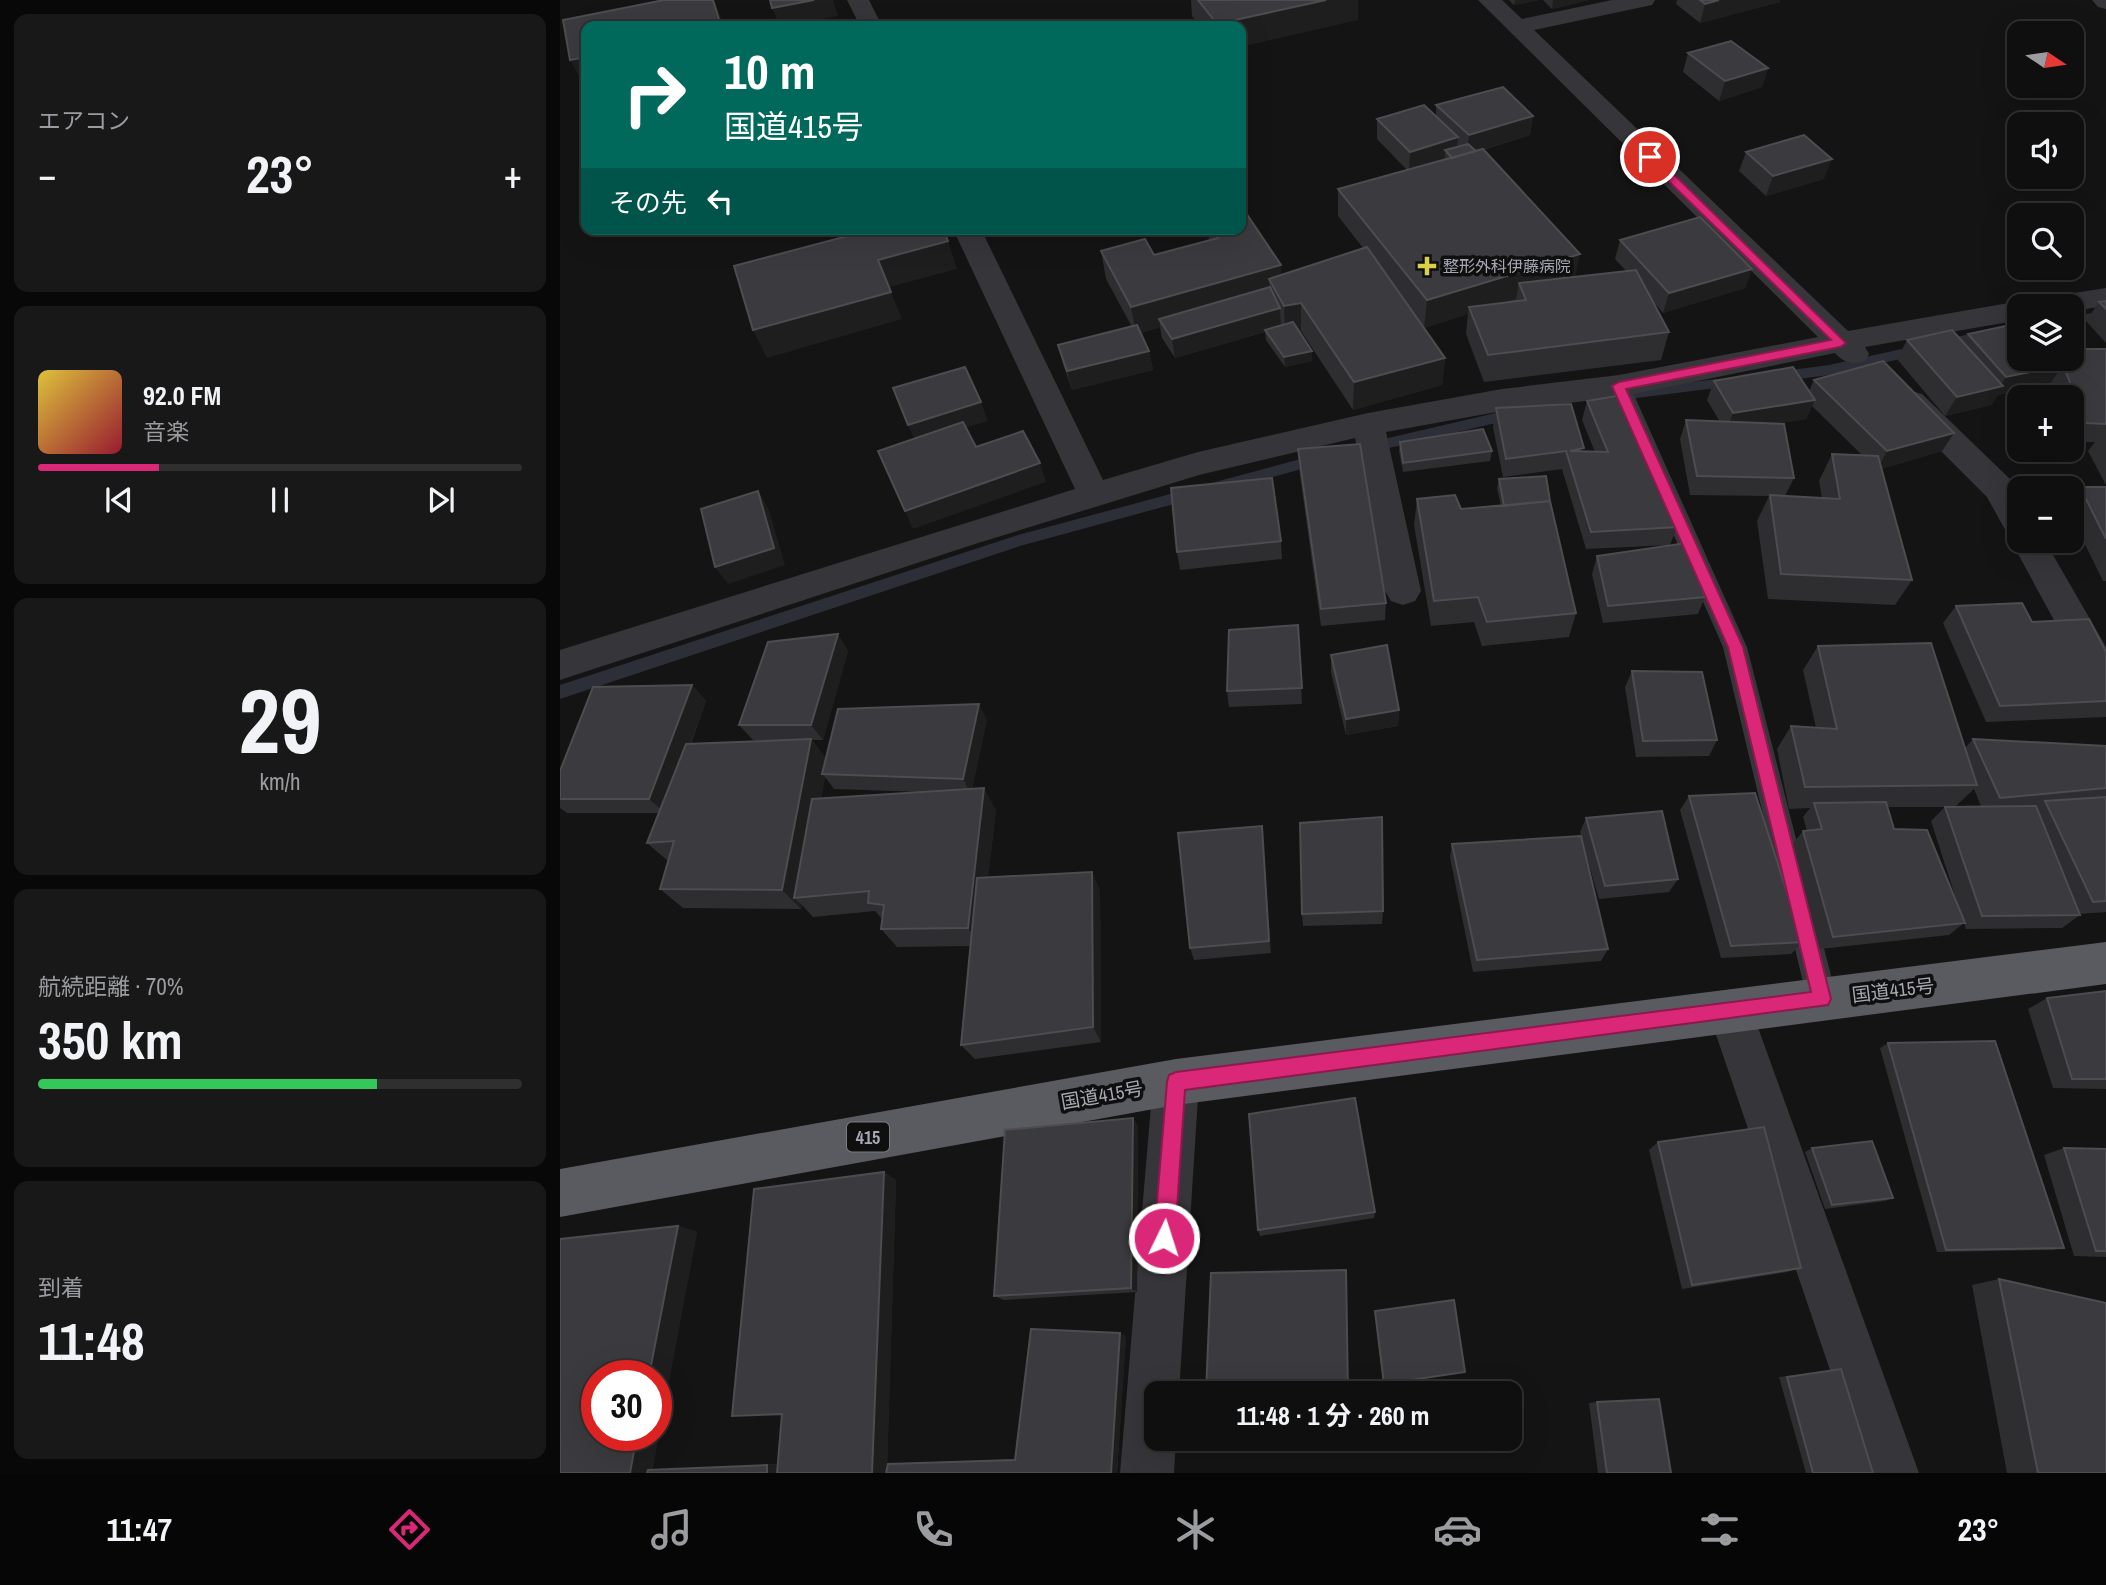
<!DOCTYPE html>
<html lang="ja">
<head>
<meta charset="utf-8">
<style>
	:root { --surface:#0f0f10; --page:#181819; --text:#f1f3f6; --muted:#9b9c9f; --line:#2f2f30; --accent:#db2777 }
	body { margin:0; font-family:"Archivo Narrow","Noto Sans JP",sans-serif; background:var(--page); color:var(--text); height:100vh; display:flex; flex-direction:column; font-size:26px; white-space:nowrap }
	* { box-sizing:border-box; margin:0 }
	p { font-size:23px; color:var(--muted) }
	.icon { flex:none; width:38px; height:38px; fill:none; stroke:currentColor; stroke-width:2; stroke-linecap:round; stroke-linejoin:round }
	.map { position:relative; flex:1; overflow:hidden }
	.sheet { display:flex; flex-direction:column; gap:14px; padding:14px; background:#080809; width:560px }
	.sheet>* { flex:none }
	.banner { position:absolute; left:21px; top:21px; width:665px; height:214px; border-radius:14px; box-shadow:0 7px 28px #0002,0 0 0 2px var(--line); background:#00695c; color:#fff; overflow:hidden }
	.needle { width:46px; rotate:103deg }
	.fabs { position:absolute; left:1447px; top:21px; display:grid; gap:14px }
	.fabs a { display:grid; place-items:center; width:77px; height:77px; border-radius:14px; background:var(--surface); box-shadow:0 7px 28px #0002,0 0 0 2px var(--line); font-size:35px }
	.speed { position:absolute; left:21px; top:1360px; display:flex; gap:14px; font-size:35px; font-weight:700; text-align:center }
	.speed>* { display:grid; place-content:center; width:91px; height:91px; border-radius:50%; background:var(--surface); box-shadow:0 7px 28px #0002,0 0 0 2px var(--line); line-height:1 }
	.speed .limit { border:10px solid #d22; background:#fff; color:#111 }
	.pin { position:absolute; display:grid; place-items:center; width:60px; height:60px; color:#fff; margin:-30px; border:4px solid #fff; border-radius:50%; box-shadow:0 2px 7px #0007 }
	.me { position:absolute; width:77px; margin:-38px; rotate:4deg; stroke-linejoin:round; filter:drop-shadow(0 0 5px #0008) }
	.turn { display:flex; align-items:center; gap:24px; height:147px; padding:0 28px; font-size:32px }
	.turn .icon { width:91px; height:91px; stroke-width:2.5 }
	.turn b { display:block; font-size:49px; line-height:60px }
	.then { display:flex; align-items:center; height:66px; padding:0 28px; background:#0003; gap:14px; font-size:26px }
	.big { font-size:52px; font-weight:700; line-height:1.1 }
	.sheet .widget { flex:1; display:flex; flex-direction:column; justify-content:center; gap:10px; min-width:0; padding:0 24px; border-radius:14px; background:var(--page) }
	.sheet .dial { align-items:center; gap:0 }
	.dial b { font-size:91px; line-height:1 }
	.song { display:flex; align-items:center; gap:21px }
	.cover { width:84px; height:84px; border-radius:10px; background:linear-gradient(135deg,hsl(50 70% 55%),hsl(350 70% 35%)) }
	.played { height:7px; border-radius:4px; background:linear-gradient(90deg,var(--accent) 25%,var(--line) 25%) }
	.keys { display:flex; justify-content:space-around; direction:ltr }
	.heat { display:flex; justify-content:space-between; align-items:center; font-size:38px; direction:ltr }
	.charge { height:10px; border-radius:5px; background:linear-gradient(90deg,#34c759 70%,var(--line) 0) }
	.trip { position:absolute; left:584px; top:1381px; width:378px; height:70px; border-radius:14px; background:var(--surface); box-shadow:0 7px 28px #0002,0 0 0 2px var(--line); font-weight:700; line-height:70px; text-align:center }
	.tabs { display:flex; height:112px; justify-content:space-around; align-items:center; background:#060606; color:var(--muted) }
	.tabs .icon { width:49px; height:49px }
	.tabs .selected { color:var(--accent) }
	.tabs b { font-size:32px; color:var(--text) }
	main { display:flex; flex:1; min-height:0 }
	.map>svg:first-child { display:block }
	.lines { fill:none; stroke-linecap:round; stroke-linejoin:round }
	.stream { fill:#2c2f37; fill-rule:evenodd }
	.service { fill:#36363a; fill-rule:evenodd }
	.minor { fill:#36363a; fill-rule:evenodd }
	.trunk { fill:#5a5a61; fill-rule:evenodd }
	.wall { fill:#2e2d30; fill-rule:evenodd }
	.shaded-wall { fill:#1e1e1f }
	.building { fill:#3b3a3e; stroke:#4c4c51; stroke-width:2 }
	.route { fill:#db2777; stroke:#8e194d; stroke-width:2 }
	.poi-dot { fill:#dacf47; stroke:#0f0f10; stroke-width:2.5 }
	.labels { text-anchor:middle; dominant-baseline:central; stroke-width:7; stroke-linejoin:round; paint-order:stroke }
	.far-poi-label { font-size:16px; fill:#a7a8b4; stroke:#0f0f10; text-anchor:start }
	.shield { fill:#0f0f10; stroke:#797a83; stroke-width:2 }
	.shield-label { font-size:18px; font-weight:bold; fill:#a7a8b4 }
	.street-label { font-size:19px; fill:#a7a8b4; stroke:#0f0f10 }
</style>
</head>
<body>
<main>
<section class="sheet">
<div class="widget"><p>エアコン</p>
<div class="heat"><a>−</a><b class="big">23°</b><a>+</a></div>
</div>
<div class="widget">
<div class="song"><i class="cover"></i><div><b>92.0 FM</b><p>音楽</p></div></div>
<div class="played"></div>
<div class="keys"><svg class="icon" aria-label="previous" viewBox="0 0 24 24"><path d="M18 5L8 12l10 7zM5 5v14"/></svg><svg class="icon" aria-label="pause" viewBox="0 0 24 24"><path d="M8 5v14M16 5v14"/></svg><svg class="icon" aria-label="next" viewBox="0 0 24 24"><path d="M6 5l10 7-10 7zM19 5v14"/></svg></div>
</div>
<div class="widget dial"><b>29</b><p>km/h</p></div>
<div class="widget"><p>航続距離 · 70%</p><b class="big">350 km</b><div class="charge"></div></div>
<div class="widget"><p>到着</p><b class="big">11:48</b></div>
</section>
<div class="map">
<svg width="1546" height="1473" viewBox="0 0 1546 1473">
	<rect width="100%" height="100%" fill="#141415"/>
	<g class="lines">
		<path class="stream" d="M1546,311V319L1512,324V316Z
			M1460,323V332L1269,375L1217,382L1210,377L1217,372L1269,365Z
			M1175,377L1180,379V385L1053,401L1046,396L1053,391Z
			M957,408L962,409V417L807,453L800,448L807,443Z
			M759,454L764,455L766,459L764,463L460,546L0,699V685L458,535Z"/>
		<path class="service" d="M1059,379L1066,381L1070,386L1187,647L1277,999L1273,1009L1262,1014L1251,1009L1247,999L1163,647L1048,386L1052,381Z"/>
		<path class="minor" d="M287,0H309L322,26H300Z
			M918,0H942L962,19L1052,0H1095L1092,5L974,30L1288,331L1460,301L1472,305L1476,299L1546,288V306L1512,311V306H1460V320L1305,347L1309,354L1305,361C1291,365 1285,363 1275,353L1059,397L942,411L826,432L861,591L855,601L843,605L831,601L825,591L795,438L639,475L415,544L0,680V650L515,489L393,229H421L543,480L638,452L808,413L942,389L1059,375L1258,337Z
			M1532,0H1546V9L1538,7Z
			M1351,391L1362,394L1451,480L1460,496V541H1485L1546,647V696L1533,692L1451,541L1453,537L1448,535L1427,497L1340,410L1335,402L1340,394Z
			M1170,989L1186,996L1192,1011L1359,1473H1305L1148,1011L1154,996Z
			M616,1059L632,1066L639,1082L619,1393H597V1438H616L614,1473H560L593,1082L600,1066Z"/>
		<path class="trunk" d="M1546,942V984L616,1105L0,1217V1169L616,1059Z"/>
	</g>
	<path class="wall" d="M631,0H798V20L681,26H640L632,16Z
		M949,0H980L954,5Z
		M983,0H1029L992,9Z
		M1117,0H1220V2L1140,23L1116,4Z
		M1128,53L1208,68L1202,87L1159,101L1123,72Z
		M876,105L973,116L970,135L923,150L1015,277L1066,271L1055,259L1060,240L1192,269L1185,288L1103,313L1093,301L1109,332L1101,360L924,382L906,334L908,314L864,328L856,317L885,358L882,385L793,410L741,331H739L752,361L725,367L706,340L705,332L615,358L602,338L600,327L581,333L589,351L593,370L512,390L503,364L498,345L572,327L546,279L541,251L594,255L649,240L648,229H681L721,275L803,248L778,216V189L847,170L817,139V119L876,116Z
		M1186,152L1264,179L1206,196L1179,171Z
		M1546,301V343L1526,321L1539,302Z
		M1408,334L1460,359H1512L1546,349V485L1528,451L1535,442H1512V397H1495L1490,384L1438,395L1431,405L1385,416L1337,359L1347,340L1403,342Z
		M1254,380L1394,433L1382,451L1321,469L1352,580L1335,605L1208,599L1197,521L1209,496L1130,495L1120,439L1126,420L1160,422L1147,400L1154,381L1249,391ZM1252,406L1302,455L1272,454L1259,481L1262,498L1225,496L1234,478L1214,424L1246,419Z
		M1027,401L1117,527L1110,545L1026,549L1002,469L943,477L933,427L936,408L1024,452H1035L1022,420Z
		M840,442L932,451L930,461L843,472L839,451Z
		M738,449L826,603L825,620L761,626L739,468Z
		M939,479L990,501L1016,613L1009,637L922,646L914,622L871,626L854,525L857,499L901,509L941,506L937,488Z
		M1520,487H1546V581H1543L1512,518V498Z
		M721,541L722,559L620,570L617,552Z
		M1037,556L1145,597L1138,614L1043,623L1032,574Z
		M1396,606L1472,622L1546,652V717L1426,722L1383,623Z
		M738,625L742,704L669,707L667,691Z
		M278,634L288,651L263,740H252L266,759L427,720L412,789L436,810L428,877L532,872L540,891L541,1042L415,1059L401,1045L410,946L337,947L321,929L322,919L315,911L253,917L242,905L241,909L123,908L100,889L108,861L87,843L99,813H7L0,808V771L132,685L146,701L131,744L212,740H193L179,725ZM265,777L274,789L364,792L261,798Z
		M1258,646L1405,748L1413,739L1546,746V912L1519,914L1520,915L1502,928L1406,929L1404,923L1389,935L1260,949L1232,845L1243,831H1247L1243,817L1250,808L1229,809L1217,749L1231,726L1256,728L1243,670ZM1414,789L1421,806H1396ZM1328,807H1385L1371,821L1400,911L1334,829Z
		M771,655L839,710L838,726L786,735L771,672Z
		M1072,671L1157,740L1149,756L1076,757L1065,687Z
		M1129,796L1243,942L1231,954L1161,958L1120,810Z
		M1026,818L1118,879L1109,892L1039,899L1024,848L1048,949L1041,961L913,972L890,857L892,844L1021,836L1020,832Z
		M703,840L711,953L634,960L630,948Z
		M823,911L822,924L743,926L742,914Z
		M1546,991V1089L1493,1088L1468,1009L1487,998Z
		M1328,1043L1504,1248L1493,1250L1377,1252L1320,1048Z
		M573,1118L578,1127L577,1292L444,1300L434,1296Z
		M1098,1142L1241,1268L1227,1272L1122,1289L1089,1150Z
		M1252,1148L1333,1198L1325,1201L1265,1209L1245,1152Z
		M1504,1148L1546,1149V1257L1514,1256L1484,1155Z
		M324,1172L336,1180L327,1469L328,1464L455,1459L566,1336L557,1473H0L118,1226L137,1232L92,1470L218,1464L222,1415L172,1416Z
		M815,1212L814,1218L700,1236L698,1230Z
		M1439,1279L1546,1473H1447L1412,1285Z
		M815,1311L905,1372L823,1384Z
		M1281,1369L1313,1473H1246L1219,1377Z
		M1037,1402L1111,1473H1038L1029,1403Z"/>
	<path class="shaded-wall" d="M153,0H154L164,26H161Z
		M254,0H273L278,16L220,26L212,8Z
		M766,0H798V20L681,47V26H657V24Z
		M955,0H980L954,5Z
		M993,0H1029L992,9Z
		M1159,0H1220V2L1140,23L1145,4Z
		M26,57V88L10,60Z
		M1208,68L1202,87L1159,101L1165,81Z
		M973,116L970,135L907,154L909,135Z
		M898,137L896,157L885,150V160L849,172L850,152Z
		M1272,159L1264,179L1206,196L1213,176Z
		M154,229H171L156,233Z
		M388,241L397,269L329,287L318,260Z
		M1020,254L1014,282L959,283L956,299L911,313L909,307L908,314L864,328L867,300Z
		M721,265L722,293L709,279L710,296L599,319L600,327L576,334L571,307Z
		M1192,269L1185,288L1103,313L1109,293Z
		M331,292L342,319L207,358L193,330Z
		M741,303V331L725,334L724,306Z
		M720,308L721,327L615,358L612,339Z
		M589,351L593,370L512,390L507,371Z
		M752,351V361L725,367L724,357Z
		M885,358L882,385L793,410L794,382Z
		M1503,365L1490,384L1438,395L1431,405L1385,416L1397,397L1439,387L1446,377Z
		M1255,400L1246,419L1166,432L1173,413Z
		M421,402L428,421L356,443L348,425Z
		M1394,433L1382,451L1317,470L1327,451Z
		M480,463L486,482L353,529L345,511Z
		M198,491L209,510L225,565L168,584L155,567Z
		M278,634L288,651L263,740L251,725Z
		M132,685L146,701L105,813L89,799Z
		M419,704L427,720L411,794L403,779Z
		M839,710L838,726L786,735V719Z
		M251,739L268,761L262,774L265,777L243,897L234,898L242,905L241,909L222,890Z
		M424,788L436,810L420,945L408,928Z
		M702,826L703,840L711,953L709,941Z
		M532,872L540,891L541,1042L533,1027Z
		M573,1118L578,1127L577,1292L571,1288Z
		M324,1172L336,1180L327,1473H312Z
		M118,1226L137,1232L92,1473H70L77,1435H96V1376H89Z
		M560,1333L566,1336L557,1473H551Z
		M225,1464L224,1473H207V1465Z"/>
	<path class="building" d="M104,0H153L161,26H26V57L10,60L3,20Z
		M210,0H254L212,8Z
		M638,0H766L657,24Z
		M1140,0H1159L1145,4Z
		M1171,41L1208,68L1165,81L1128,53Z
		M943,87L973,116L909,135L876,105Z
		M864,105L898,137L850,152L817,119Z
		M1244,135L1272,159L1213,176L1186,152Z
		M908,144L916,151L892,158L885,150Z
		M923,149L1020,254L867,300L778,189Z
		M684,210L721,265L571,307L541,251L585,239L594,255L658,238L653,229H681V211Z
		M1140,217L1192,269L1109,293L1060,240Z
		M314,229H383L388,241L318,260L331,292L193,330L174,266Z
		M807,247L885,358L794,382L741,303L724,306L709,279Z
		M1076,270L1109,332L928,355L909,307L966,300L959,283Z
		M710,287L720,308L612,339L599,319Z
		M1546,301V309L1539,302Z
		M733,322L752,351L724,357L705,330Z
		M1460,323V359H1497L1499,360L1498,359H1512V349H1546V424L1526,423L1503,365L1446,377L1408,334Z
		M577,325L589,351L507,371L498,345Z
		M1392,330L1443,386L1397,397L1347,340Z
		M1323,361L1394,433L1327,451L1254,380Z
		M405,367L421,402L348,425L333,388Z
		M1233,367L1255,400L1173,413L1154,381Z
		M1062,395L1117,527L1031,532L1006,451L946,459L936,408L1011,404L1024,448L1010,451L1048,452L1027,401Z
		M1126,420L1224,424L1234,478L1137,476Z
		M403,422L416,447L463,431L480,463L345,511L318,451Z
		M923,429L932,451L843,463L840,442Z
		M800,444L826,603L761,609L738,449Z
		M1272,454L1318,456L1352,580L1221,574L1210,495L1280,499Z
		M986,476L990,501L944,506L939,479Z
		M712,478L721,541L617,552L611,488Z
		M1520,487H1546V539Z
		M198,491L214,548L155,567L141,509Z
		M895,495L901,509L990,501L1016,613L927,622L918,597L874,601L857,499Z
		M1126,543L1145,597L1048,606L1037,556Z
		M1462,603L1472,622L1529,619L1546,652V701L1440,706L1396,606Z
		M738,625L742,688L667,691L669,630Z
		M278,634L251,725H179L208,642Z
		M1371,643L1417,785L1245,787L1231,726L1277,729L1258,646Z
		M827,645L839,710L786,719L771,655Z
		M1072,671L1142,672L1157,740L1083,741Z
		M132,685L89,799H0V771L33,687Z
		M419,704L403,779L262,774L278,709Z
		M251,739L222,890L100,889L114,841L87,843L126,744Z
		M1413,739L1546,746V788L1440,798Z
		M424,788L408,928L321,929L324,905L308,903L309,891L234,898L252,799Z
		M1195,793L1243,942L1171,946L1129,796Z
		M1546,797V901L1533,902L1485,801Z
		M1326,802L1334,829L1367,830L1405,923L1273,937L1243,831L1262,829L1254,803Z
		M1476,806L1520,915L1422,916L1385,807Z
		M1102,811L1118,879L1045,886L1026,818Z
		M822,817L823,911L742,914L740,823Z
		M702,826L709,941L630,948L618,833Z
		M1021,836L1048,949L917,960L892,844Z
		M532,872L533,1027L401,1045L417,878Z
		M1546,991V1079H1512L1487,998Z
		M1435,1041L1504,1248L1386,1250L1328,1043Z
		M795,1098L815,1212L698,1230L689,1114Z
		M573,1118L571,1288L434,1296L445,1130Z
		M1204,1127L1241,1268L1132,1285L1098,1142Z
		M1312,1141L1333,1198L1272,1205L1252,1148Z
		M1504,1148L1546,1149V1251H1536Z
		M324,1172L312,1473H217L222,1414L172,1416L194,1189Z
		M118,1226L89,1376H37V1435H77L70,1473H0V1239Z
		M786,1270L788,1393H646L651,1273Z
		M1439,1279L1546,1303V1473H1478Z
		M894,1300L905,1372L824,1384L815,1311Z
		M471,1329L560,1333L551,1473H326L328,1464L455,1460Z
		M1281,1369L1313,1473H1253L1227,1377Z
		M1099,1399L1111,1473H1047L1037,1402Z
		M644,1438H788V1446L644,1449Z
		M207,1465V1473H87L88,1470Z"/>
	<path class="route" d="M1086,155H1094L1286,343L1280,347L1066,389L1183,647L1271,999L1268,1005L625,1090L615,1238L612,1245L604,1248L597,1245L594,1238L607,1082L609,1075L616,1072L1251,992L1168,647L1052,386L1059,382L1271,340L1086,159Z"/>
	<path class="poi-dot" d="M863.5 255.5h7v7h7v7h-7v7h-7v-7h-7v-7h7z"/>
	<g class="labels">
		<g class="far-poi-label">
			<text x="883" y="266">整形外科伊藤病院</text>
		</g>
		<rect class="shield" x="287" y="1122.5" width="42" height="29" rx="5"/>
		<g class="shield-label">
			<text x="308" y="1137">415</text>
		</g>
		<g class="street-label">
			<text transform="translate(1333 990) rotate(-7)">国道415号</text>
			<text transform="translate(542 1095) rotate(-10)">国道415号</text>
		</g>
	</g>
</svg>
<div class="fabs">
<a><svg class="needle" viewBox="-14 -14 28 28"><path d="M0-13l5 13h-10z" fill="#e53935"/><path d="M0 13l5-13h-10z" fill="#9b9c9f"/></svg></a>
<a><svg class="icon" aria-label="sound" viewBox="0 0 24 24"><path d="M4 9h4l5-4v14l-5-4H4zM17 9q2 3 0 6"/></svg></a>
<a><svg class="icon" aria-label="search" viewBox="0 0 24 24"><circle cx="10" cy="10" r="6"/><path d="M15 15l6 6"/></svg></a>
<a><svg class="icon" aria-label="layers" viewBox="0 0 24 24"><path d="M12 4l9 5-9 5-9-5zM3 14l9 5 9-5"/></svg></a>
<a>+</a>
<a>−</a>
</div>
<div class="speed"><div class="limit">30</div></div>
<div class="pin" style="left:1090px;top:157px;background:#d93025"><svg class="icon" aria-label="arrive" viewBox="0 0 24 24"><path d="M6 21V4h12l-3 4 3 4H6"/></svg></div>
<svg class="me" style="left:604px;top:1238px" viewBox="-20 -20 40 40"><circle r="17" fill="#db2777" stroke="#fff" stroke-width="3"/><path d="M0-11L8 9 0 5-8 9z" fill="#fff"/></svg>
<div class="trip">11:48 · 1 分 · 260 m</div>
<div class="banner">
<div class="turn"><svg class="icon" aria-label="right" viewBox="0 0 24 24"><path d="M7 20v-9h11M14 6l5 5-5 5"/></svg><div><b>10 m</b>国道415号</div></div>
<div class="then">その先<svg class="icon" aria-label="left" viewBox="0 0 24 24"><path d="M17 20v-9H6M10 6l-5 5 5 5"/></svg></div>
</div>
</div>
</main>
<nav class="tabs">
<b>11:47</b>
<svg class="icon selected" aria-label="directions" viewBox="0 0 24 24"><path d="M12 3l9 9-9 9-9-9zM9 14v-3h6M13 9l2 2-2 2"/></svg>
<svg class="icon" aria-label="music" viewBox="0 0 24 24"><path d="M9 18V5l10-2v13"/><circle cx="6" cy="18" r="3"/><circle cx="16" cy="16" r="3"/></svg>
<svg class="icon" aria-label="phone" viewBox="0 0 24 24"><path d="M5 4h4l2 5-3 2q2 4 5 5l2-3 5 2v4C11 20 4 13 5 4z"/></svg>
<svg class="icon" aria-label="climate" viewBox="0 0 24 24"><path d="M12 3v18M4 7l16 10M4 17L20 7"/></svg>
<svg class="icon" aria-label="car" viewBox="0 0 24 24"><path d="M5 17H2v-5l4-1 3-4h7l3 4 3 1v5h-3M9 17h6M6 11h13"/><circle cx="7" cy="17" r="2"/><circle cx="17" cy="17" r="2"/></svg>
<svg class="icon" aria-label="filters" viewBox="0 0 24 24"><path d="M4 7h16M4 17h16"/><circle cx="9" cy="7" r="2"/><circle cx="15" cy="17" r="2"/></svg>
<b>23°</b>
</nav>
</body>
</html>
